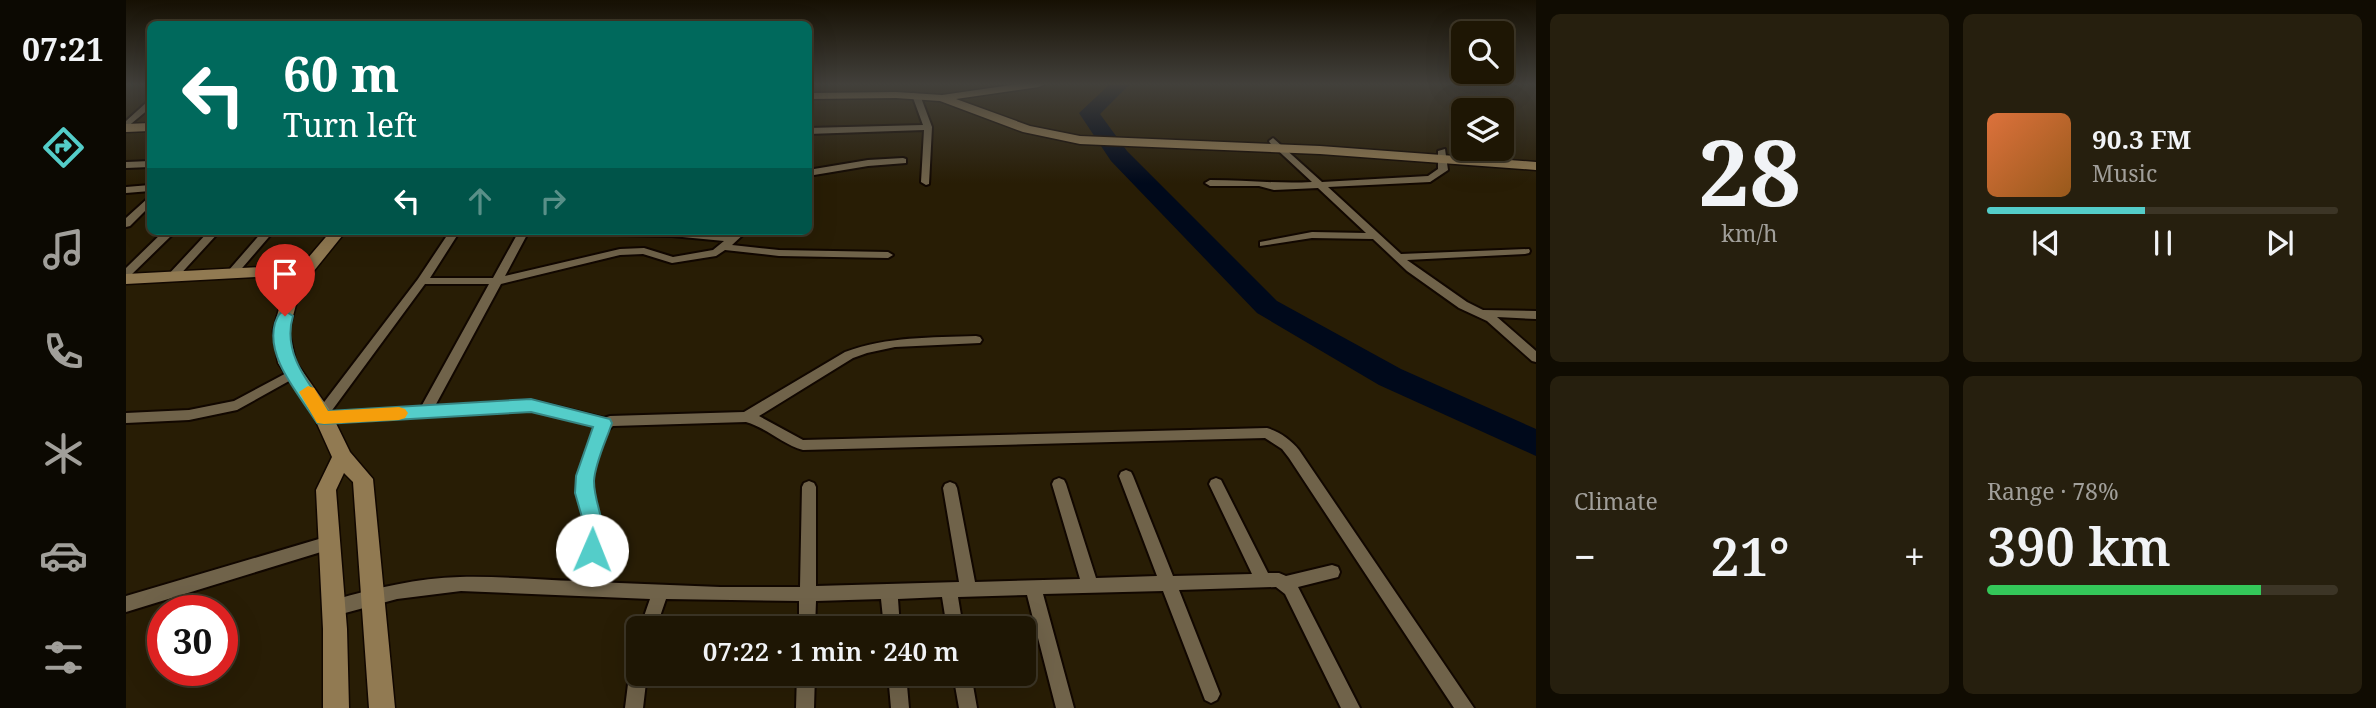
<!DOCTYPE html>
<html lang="en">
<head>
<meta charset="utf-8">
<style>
	:root { --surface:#1e1604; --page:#261f0e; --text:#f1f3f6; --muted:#a19f9a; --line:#3c3526; --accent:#54cdc9 }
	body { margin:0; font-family:"Noto Serif",serif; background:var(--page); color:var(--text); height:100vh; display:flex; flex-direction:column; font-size:26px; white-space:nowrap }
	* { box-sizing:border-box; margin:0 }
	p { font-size:23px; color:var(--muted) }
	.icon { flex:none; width:38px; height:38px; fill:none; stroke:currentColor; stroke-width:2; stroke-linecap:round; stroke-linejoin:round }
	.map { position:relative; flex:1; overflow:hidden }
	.sheet { display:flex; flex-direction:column; gap:14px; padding:14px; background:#100c02; width:840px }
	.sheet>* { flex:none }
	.hud { position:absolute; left:21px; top:21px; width:665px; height:214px; border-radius:10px; box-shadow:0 7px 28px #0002,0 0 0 2px var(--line); background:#00695c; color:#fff; overflow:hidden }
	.buttons { position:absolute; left:1325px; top:21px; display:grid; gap:14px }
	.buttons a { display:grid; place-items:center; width:63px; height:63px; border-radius:10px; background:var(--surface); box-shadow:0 7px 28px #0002,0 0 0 2px var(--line); font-size:35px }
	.speed { position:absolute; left:21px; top:595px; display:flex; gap:14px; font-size:35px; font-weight:700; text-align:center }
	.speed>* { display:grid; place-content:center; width:91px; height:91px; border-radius:50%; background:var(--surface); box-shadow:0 7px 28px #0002,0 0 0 2px var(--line); line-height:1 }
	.speed .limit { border:10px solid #d22; background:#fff; color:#111 }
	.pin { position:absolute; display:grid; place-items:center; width:60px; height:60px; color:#fff; margin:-72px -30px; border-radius:50% 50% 50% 0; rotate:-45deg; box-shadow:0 0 7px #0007 }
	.pin .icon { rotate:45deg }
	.me { position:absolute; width:77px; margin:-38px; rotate:1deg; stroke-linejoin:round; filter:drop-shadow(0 0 5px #0008) }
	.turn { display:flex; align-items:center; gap:24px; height:147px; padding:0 21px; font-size:32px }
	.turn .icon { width:91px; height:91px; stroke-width:2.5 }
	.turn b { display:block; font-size:49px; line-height:60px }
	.lanes { display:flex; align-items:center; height:66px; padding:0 21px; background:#0003; justify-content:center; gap:35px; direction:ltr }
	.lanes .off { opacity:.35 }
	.big { font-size:52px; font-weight:600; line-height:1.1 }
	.sheet .widget { flex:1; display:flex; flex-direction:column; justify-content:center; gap:10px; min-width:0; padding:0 24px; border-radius:10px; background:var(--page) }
	.sheet .dial { align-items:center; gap:0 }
	.dial b { font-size:91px; line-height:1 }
	.song { display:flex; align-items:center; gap:21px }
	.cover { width:84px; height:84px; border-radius:10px; background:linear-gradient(135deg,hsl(20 70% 55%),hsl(30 70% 35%)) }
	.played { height:7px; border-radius:4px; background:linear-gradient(90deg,var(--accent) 45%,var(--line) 45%) }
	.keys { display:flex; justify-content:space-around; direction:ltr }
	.heat { display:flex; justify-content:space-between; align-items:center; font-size:38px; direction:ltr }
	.charge { height:10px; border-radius:5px; background:linear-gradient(90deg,#34c759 78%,var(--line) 0) }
	.sheet .tiles { flex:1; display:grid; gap:14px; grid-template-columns:repeat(2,1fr) }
	.trip { position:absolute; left:500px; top:616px; width:410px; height:70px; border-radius:10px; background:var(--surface); box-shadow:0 7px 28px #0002,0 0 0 2px var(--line); font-weight:600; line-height:70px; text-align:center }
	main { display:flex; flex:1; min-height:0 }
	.tabs { display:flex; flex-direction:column; width:126px; justify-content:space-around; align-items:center; background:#0c0902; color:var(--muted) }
	.tabs .icon { width:49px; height:49px }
	.tabs .selected { color:var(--accent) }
	.tabs b { font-size:32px; color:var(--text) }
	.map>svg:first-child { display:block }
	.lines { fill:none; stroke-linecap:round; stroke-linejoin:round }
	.river { fill:#00091b; fill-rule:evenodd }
	.street-casing { stroke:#110700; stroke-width:4 }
	.secondary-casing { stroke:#110700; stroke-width:3 }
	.street { fill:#70634a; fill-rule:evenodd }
	.secondary { fill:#917a52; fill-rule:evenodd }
	.route { fill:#54cdc9; stroke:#378583; stroke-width:2 }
	.slow { fill:#f59e0b }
</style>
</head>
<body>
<main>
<nav class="tabs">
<b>07:21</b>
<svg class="icon selected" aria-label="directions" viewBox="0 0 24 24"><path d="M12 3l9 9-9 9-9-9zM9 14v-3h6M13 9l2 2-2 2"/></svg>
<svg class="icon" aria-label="music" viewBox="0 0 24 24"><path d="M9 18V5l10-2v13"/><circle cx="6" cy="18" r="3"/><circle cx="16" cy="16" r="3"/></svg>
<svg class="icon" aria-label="phone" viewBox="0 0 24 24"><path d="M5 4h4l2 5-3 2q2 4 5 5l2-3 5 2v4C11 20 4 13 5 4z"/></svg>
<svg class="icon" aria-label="climate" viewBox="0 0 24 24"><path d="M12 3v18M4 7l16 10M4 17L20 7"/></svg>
<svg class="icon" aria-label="car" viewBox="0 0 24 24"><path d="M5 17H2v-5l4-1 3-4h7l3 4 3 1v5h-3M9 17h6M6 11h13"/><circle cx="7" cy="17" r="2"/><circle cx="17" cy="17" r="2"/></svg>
<svg class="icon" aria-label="filters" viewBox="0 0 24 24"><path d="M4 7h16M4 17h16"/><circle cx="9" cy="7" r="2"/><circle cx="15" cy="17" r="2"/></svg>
</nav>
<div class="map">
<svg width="1410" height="708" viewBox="0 0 1410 708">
	<rect width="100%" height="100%" fill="#281d05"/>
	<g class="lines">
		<path class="river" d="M984,84H1004L974,114L1001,151L1151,301L1275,369L1410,429V456L1253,385L1131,313L985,161L953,113Z"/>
		<defs>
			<path id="street" d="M787,93L794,95L806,127L803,184L800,185L795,182L798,130L682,134V128L797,125L786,95Z
				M21,102H24V108L0,128V121Z
				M1147,138L1196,182L1302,176L1312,169V151L1319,149L1322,170L1304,182L1202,187L1275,254L1403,249L1404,251L1403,253L1399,254L1281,260L1341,302L1357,310L1410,311V319L1371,317L1410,351V362L1406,361L1361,321L1333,308L1281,271L1247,239L1186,238L1134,246V242L1186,232L1240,233L1192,188L1148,190L1133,186H1084L1079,183L1084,180C1119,180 1152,184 1186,182L1144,143L1143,141Z
				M777,158L780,159V163L742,166L682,176V170L742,160Z
				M24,161V167L0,168V162Z
				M24,185V191L0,193V187Z
				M24,198V206L4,226L0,227V218L21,199Z
				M38,231H60L55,234H47L4,276L0,277V268Z
				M83,231H94L50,279H42L41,277L42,275Z
				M137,231H148L111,274H103L102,272L103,270Z
				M324,231H334L304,278H367L393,231H403L379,276L494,249L518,248L547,257L587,250L598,241L546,236L436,234L431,231H557L604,236L610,231H621L606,245L653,250L762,252L767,255L762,258L653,256L599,250L590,256L546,263L517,254L494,255L375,284L309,406L405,400L478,418L484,416L618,412L719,352C762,336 805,338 850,336L854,337L856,340L854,343L769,347L741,353L727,358L633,416L677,440L1141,428C1154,432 1165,440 1173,450L1348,708H1328L1163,458L1156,449L1139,438L677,450C656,444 641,428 620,422L487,426L480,432L466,476V493L478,531L468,582L594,587H674L676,487L678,483L683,481L688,483L690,487V586L833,582L817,488L819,484L824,482L829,484L831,488L849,582L954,579L926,484L928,480L933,478L938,480L940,484L970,578L1031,576L993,476L995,472L1000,470L1005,472L1007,476L1047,576L1126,574L1083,484L1085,480L1090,478L1095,480L1142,573H1153L1160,576L1206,565L1212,567L1214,572L1212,577L1172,587L1234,708H1215L1159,594L1150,587L1053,590L1094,694L1091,700L1085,703L1079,700L1037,591L917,594L948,708H930L901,595L832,597L837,628H821L816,597L772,599L774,628H758L755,599L690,601L689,628H673V601L540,599L530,628H514L524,599L335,591L271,599L208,616L202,613L200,608L202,603L208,600C249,588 292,578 334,577C374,576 413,580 452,581L462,531L452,493V476L469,426L405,410L198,423L193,422L189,414L292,279ZM299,284H363L295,407L204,413Z
				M168,369L172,370L174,373L172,376L111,410L63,420L0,423V413L63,410L108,401Z
				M203,536L208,538L211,543L208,548L0,612V596Z
				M513,660V674H521L517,708H499L504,668L507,662Z
				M671,674H689L688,708H670Z
				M762,674H780L783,708H765Z
				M827,674H845L851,708H833Z"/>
			<path id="secondary" d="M892,84H919L913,87L830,99L904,126L954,136L1194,146L1410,162V170L1194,154L954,144L897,132L814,101L770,98L682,99V93L770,92L816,95Z
				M24,123V131L0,132V124Z
				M205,231H220L187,272L171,301L163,331L170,362L203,409L224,452L247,479L269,708H243L227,482L218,473L210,490L221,629L223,708H197V629L190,490L206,457L188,417L152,363L147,331L155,301L169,275L0,284V274L176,265Z"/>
		</defs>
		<use href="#street" class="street-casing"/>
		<use href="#secondary" class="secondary-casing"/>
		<use href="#street" class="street"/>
		<use href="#secondary" class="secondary"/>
	</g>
	<linearGradient id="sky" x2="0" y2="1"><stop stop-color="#161003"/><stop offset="0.46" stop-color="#42403b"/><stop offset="1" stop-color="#42403b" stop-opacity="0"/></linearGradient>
	<rect width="1410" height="183" fill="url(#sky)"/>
	<path class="route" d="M159,311L167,316C156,353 182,382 202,411L405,399L484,419L486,423C480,441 469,463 468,481C468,508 486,530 473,556L466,559L459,556L456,550L460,531L449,493L450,476L467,427L405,412L198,424L191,423C174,395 139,358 149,323C152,316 152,313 159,311Z"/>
	<path class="slow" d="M182,386L188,388L202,411L273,407L279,409L282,413L279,418L273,420L198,424L191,423L173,392Z"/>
</svg>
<div class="buttons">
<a><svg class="icon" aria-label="search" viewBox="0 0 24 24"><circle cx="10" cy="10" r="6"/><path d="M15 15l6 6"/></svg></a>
<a><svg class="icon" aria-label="layers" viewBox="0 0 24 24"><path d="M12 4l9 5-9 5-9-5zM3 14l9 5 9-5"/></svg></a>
</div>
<div class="speed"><div class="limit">30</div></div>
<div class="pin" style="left:159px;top:316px;background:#d93025"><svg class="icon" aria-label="arrive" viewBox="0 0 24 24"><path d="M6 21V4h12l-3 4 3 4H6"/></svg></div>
<svg class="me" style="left:466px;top:550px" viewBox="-20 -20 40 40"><circle r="19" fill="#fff"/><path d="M0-13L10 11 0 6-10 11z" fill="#54cdc9"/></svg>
<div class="trip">07:22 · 1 min · 240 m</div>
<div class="hud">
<div class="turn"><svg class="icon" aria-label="left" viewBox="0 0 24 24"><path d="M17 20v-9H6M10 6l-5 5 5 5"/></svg><div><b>60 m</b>Turn left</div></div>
<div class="lanes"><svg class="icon" aria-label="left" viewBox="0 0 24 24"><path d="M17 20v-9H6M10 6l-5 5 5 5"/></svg><svg class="icon off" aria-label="ahead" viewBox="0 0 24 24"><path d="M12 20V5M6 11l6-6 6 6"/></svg><svg class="icon off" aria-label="right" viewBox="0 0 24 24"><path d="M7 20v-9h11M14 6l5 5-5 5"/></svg></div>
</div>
</div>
<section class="sheet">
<div class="tiles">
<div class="widget dial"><b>28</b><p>km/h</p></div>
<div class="widget">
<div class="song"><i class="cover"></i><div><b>90.3 FM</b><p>Music</p></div></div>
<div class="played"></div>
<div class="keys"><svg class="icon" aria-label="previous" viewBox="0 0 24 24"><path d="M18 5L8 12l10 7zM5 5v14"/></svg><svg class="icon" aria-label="pause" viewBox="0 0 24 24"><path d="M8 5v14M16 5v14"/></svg><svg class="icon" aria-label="next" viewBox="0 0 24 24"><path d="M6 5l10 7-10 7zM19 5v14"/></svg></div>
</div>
<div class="widget"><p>Climate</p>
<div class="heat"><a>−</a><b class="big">21°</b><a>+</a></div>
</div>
<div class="widget"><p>Range · 78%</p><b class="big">390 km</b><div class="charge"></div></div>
</div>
</section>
</main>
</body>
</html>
